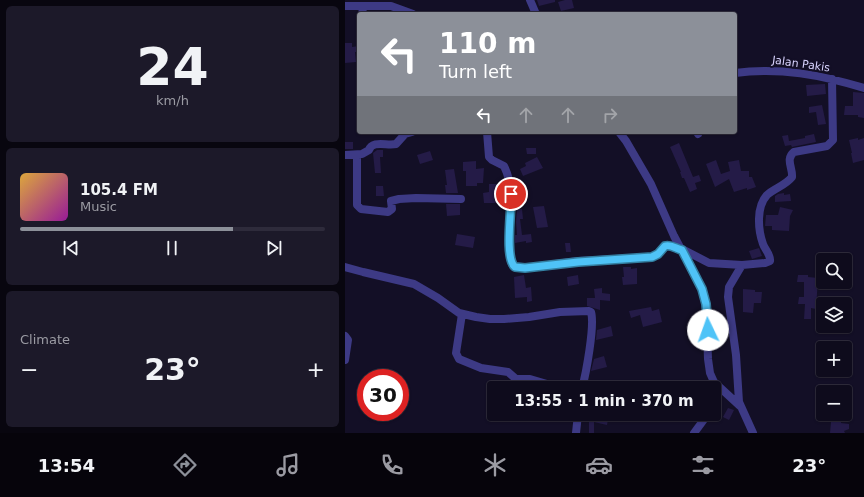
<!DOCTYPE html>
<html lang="en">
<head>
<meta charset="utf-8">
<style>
	:root { --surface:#0e0b1c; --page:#1c1929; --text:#f1f3f6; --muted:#9b9ba3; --line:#2e2b3b; --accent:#8c9099 }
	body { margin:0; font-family:"DejaVu Sans",sans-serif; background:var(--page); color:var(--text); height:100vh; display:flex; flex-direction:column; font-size:15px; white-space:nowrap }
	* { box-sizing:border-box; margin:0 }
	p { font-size:13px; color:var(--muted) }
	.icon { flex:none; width:22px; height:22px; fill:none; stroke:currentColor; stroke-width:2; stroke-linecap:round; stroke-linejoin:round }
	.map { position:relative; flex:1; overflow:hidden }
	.drawer { display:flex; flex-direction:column; gap:6px; padding:6px; background:#08060f; width:345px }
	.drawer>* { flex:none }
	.top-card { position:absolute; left:12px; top:12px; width:380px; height:122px; border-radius:4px; box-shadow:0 1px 3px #0004,0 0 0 1px var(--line); background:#8c9099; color:#fff; overflow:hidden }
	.tools { position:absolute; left:471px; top:253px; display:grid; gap:8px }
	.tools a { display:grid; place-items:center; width:36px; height:36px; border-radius:4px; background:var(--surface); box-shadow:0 1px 3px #0004,0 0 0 1px var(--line); font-size:20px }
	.speed { position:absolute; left:12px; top:369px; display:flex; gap:8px; font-size:20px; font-weight:700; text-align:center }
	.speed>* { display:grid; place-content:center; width:52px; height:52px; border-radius:50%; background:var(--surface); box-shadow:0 1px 3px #0004,0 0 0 1px var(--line); line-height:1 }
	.speed .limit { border:6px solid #d22; background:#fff; color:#111 }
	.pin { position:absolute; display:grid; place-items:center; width:34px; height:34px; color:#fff; margin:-17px; border:2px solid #fff; border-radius:50%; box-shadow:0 1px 4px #0007 }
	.me { position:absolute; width:44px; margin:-22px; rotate:357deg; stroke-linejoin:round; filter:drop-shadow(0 0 3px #0008) }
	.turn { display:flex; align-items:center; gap:14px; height:84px; padding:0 16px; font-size:18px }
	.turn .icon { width:52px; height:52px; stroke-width:2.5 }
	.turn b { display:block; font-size:28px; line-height:34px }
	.lanes { display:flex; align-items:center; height:38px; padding:0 16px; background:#0003; justify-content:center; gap:20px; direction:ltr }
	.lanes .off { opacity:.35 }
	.big { font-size:30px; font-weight:600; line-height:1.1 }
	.drawer .card { flex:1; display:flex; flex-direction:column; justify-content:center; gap:6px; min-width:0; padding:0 14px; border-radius:6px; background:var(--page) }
	.drawer .dial { align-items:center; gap:0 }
	.dial b { font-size:52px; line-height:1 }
	.song { display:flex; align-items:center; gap:12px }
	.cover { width:48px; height:48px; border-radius:6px; background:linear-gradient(135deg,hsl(40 70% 55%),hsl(300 70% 35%)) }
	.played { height:4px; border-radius:2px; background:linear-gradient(90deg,var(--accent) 70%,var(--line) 70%) }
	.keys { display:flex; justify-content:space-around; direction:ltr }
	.heat { display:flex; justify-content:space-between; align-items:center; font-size:22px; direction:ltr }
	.trip { position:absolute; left:142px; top:381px; width:234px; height:40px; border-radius:4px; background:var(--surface); box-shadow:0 1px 3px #0004,0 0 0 1px var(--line); font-weight:600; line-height:40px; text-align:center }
	.tab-bar { display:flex; height:64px; justify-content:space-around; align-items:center; background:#06040b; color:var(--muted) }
	.tab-bar .icon { width:28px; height:28px }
	.tab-bar .current { color:var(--accent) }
	.tab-bar b { font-size:18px; color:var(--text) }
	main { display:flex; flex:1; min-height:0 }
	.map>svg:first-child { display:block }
	.building { fill:#241b47 }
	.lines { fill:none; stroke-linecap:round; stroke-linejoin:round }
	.minor { stroke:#3d3a85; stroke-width:8 }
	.route-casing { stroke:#337fa1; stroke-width:10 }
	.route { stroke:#4fc3f7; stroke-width:7 }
	.labels { text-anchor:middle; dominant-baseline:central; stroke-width:4; stroke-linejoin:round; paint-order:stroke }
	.street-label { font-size:11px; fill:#d9d4ff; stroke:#130f26 }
</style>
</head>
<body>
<main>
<section class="drawer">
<div class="card dial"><b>24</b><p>km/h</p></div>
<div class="card">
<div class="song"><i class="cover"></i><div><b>105.4 FM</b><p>Music</p></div></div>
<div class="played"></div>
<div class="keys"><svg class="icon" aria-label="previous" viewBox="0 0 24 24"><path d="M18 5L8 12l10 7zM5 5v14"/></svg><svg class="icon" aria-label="pause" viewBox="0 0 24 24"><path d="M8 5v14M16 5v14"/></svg><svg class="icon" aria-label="next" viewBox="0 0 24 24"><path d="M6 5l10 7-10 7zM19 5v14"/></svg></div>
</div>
<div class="card"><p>Climate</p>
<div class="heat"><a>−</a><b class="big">23°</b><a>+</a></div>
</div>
</section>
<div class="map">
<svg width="519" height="433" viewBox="0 0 519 433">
	<rect width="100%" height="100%" fill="#130f26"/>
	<path class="building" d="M192,0H210V2L194,6Z
		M220,0H227L229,8L216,11L213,2Z
		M0,43H7V47L14,46V52H10L11,62L0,63Z
		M480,84L481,94L462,96L461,85Z
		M508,92L519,93V118L513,117V115H499L500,106H508Z
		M477,105L481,124L473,125L471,112L464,113V107Z
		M469,134L471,142L447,147L446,145L440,146L437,136L443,135L444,141L460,138V136Z
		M513,138V140L519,138V160L508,163L506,153H507L504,140Z
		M0,142H8V149H0Z
		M334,143L348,177L354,175L356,181L350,183L352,189L345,192L339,178H337L335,172H336L325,147Z
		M181,148H191V154H182Z
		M32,150H38V157H35L36,173H30L28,153Z
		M85,151L88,160L75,164L72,155Z
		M192,157L198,168L178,176L175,169L181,166L180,163Z
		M371,160L376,174L385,171L383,162L394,160L396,171H404V177H407L411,187L402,190V188L389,192L384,179L370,187L361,164Z
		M131,161V169L139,168L138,183H132V186H121V171H118V162Z
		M109,169L113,193H101L100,185H102L100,170Z
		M177,182V200H172L170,183Z
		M144,184H153V187H160L161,192L153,193V203H139L138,193L144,192Z
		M31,186H38L39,196H31Z
		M439,193V195L445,194L446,201L430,202V196L433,194Z
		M101,204H115V215L102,216Z
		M199,206L203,227L192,228L188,207Z
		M435,207L448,210L445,216L444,231L427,230V226H420L421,215H433Z
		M172,209H177L178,219H175L177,235L186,234L187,242L181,243V241L170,243V235H172L171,222Z
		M112,234L130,237L128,248L110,245Z
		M220,243H225L226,252H221Z
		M414,248L417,256L407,259L404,251Z
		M278,267H286V269L292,268V284L278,285L277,277H279Z
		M179,275L181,288L186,287L187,301L182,302V297L170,298L169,277Z
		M233,275L234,284L223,286L222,277Z
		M453,275H463V277L473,278L471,309L466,308V319H459L460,304H453L454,297H459V282H452Z
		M257,288V293L265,294V301L255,300V310L242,306V298H250L249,289Z
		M398,289L410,290V292H417L416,303H409L408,313L398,312Z
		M306,307L307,311L314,309L317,322L298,327L295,315L286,318L284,311Z
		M266,326L268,336L251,340L252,330Z
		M259,356L262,367L246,371L249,359Z
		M383,408L389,410L384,420L378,417Z
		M244,414H249V417L263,419L262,425L249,422V433H244Z
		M486,422H496V423L504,424V429L499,431L500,433H485Z"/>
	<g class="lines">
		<path class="minor" d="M185,0L191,14
			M0,6H17L18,14
			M17,6H46L68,14
			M390,73C435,67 476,75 519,88
			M142,132L144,157L147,160L159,166C164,176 166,188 167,199C167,213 159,258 169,267L180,268L233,261L307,257L313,254L320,246L324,245L330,248L339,250L364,263L397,265
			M274,132L281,141L306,184L329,236L352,279L357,289L361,304L363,359L365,373L369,382L395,406
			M352,132L353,134
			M0,155L17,154L24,150C27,140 42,146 51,144L60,134L67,132
			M12,155V205L16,209L43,212L47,209L46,201L54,199L71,198L116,199
			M0,267L18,272L69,284L93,298L114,313L131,317L145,319H159L184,317L215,312L244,311L246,312C250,325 241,374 237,388
			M117,314L111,353L114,359L136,368L163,372L171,379H185L202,384L237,388
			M0,336L3,340L0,360
			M369,401L371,395L376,390
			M231,433L233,414
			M349,433L363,414
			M408,433L394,402L391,355L383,297L384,287L397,265L420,263L425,261C426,255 420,250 418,244C413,230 411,207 422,195C429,188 440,186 447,177C448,168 440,159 449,152L482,146L488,140L487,79"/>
	</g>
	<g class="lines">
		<defs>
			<path id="route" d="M166,194C167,209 159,258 170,267L180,268L233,262L307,257L313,254L320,246C326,244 331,249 337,250L357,289L361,304L363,330"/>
		</defs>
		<use href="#route" class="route-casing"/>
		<use href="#route" class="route"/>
	</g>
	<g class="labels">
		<g class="street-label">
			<text transform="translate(456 64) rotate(8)">Jalan Pakis</text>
		</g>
	</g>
</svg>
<div class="tools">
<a><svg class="icon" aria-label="search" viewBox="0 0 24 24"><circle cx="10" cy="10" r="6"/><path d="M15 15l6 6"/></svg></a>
<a><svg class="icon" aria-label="layers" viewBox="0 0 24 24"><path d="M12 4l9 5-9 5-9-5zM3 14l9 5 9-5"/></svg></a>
<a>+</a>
<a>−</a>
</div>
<div class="speed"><div class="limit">30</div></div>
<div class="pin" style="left:166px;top:194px;background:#d93025"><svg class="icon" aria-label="arrive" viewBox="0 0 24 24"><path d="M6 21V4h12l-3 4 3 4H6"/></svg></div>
<svg class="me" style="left:363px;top:330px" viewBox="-20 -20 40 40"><circle r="19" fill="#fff"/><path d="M0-13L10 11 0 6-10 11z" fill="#4fc3f7"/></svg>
<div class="trip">13:55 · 1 min · 370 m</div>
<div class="top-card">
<div class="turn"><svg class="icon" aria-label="left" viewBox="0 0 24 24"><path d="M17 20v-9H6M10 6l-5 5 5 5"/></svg><div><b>110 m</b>Turn left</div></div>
<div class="lanes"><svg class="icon" aria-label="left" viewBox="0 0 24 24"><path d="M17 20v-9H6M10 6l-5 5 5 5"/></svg><svg class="icon off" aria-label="ahead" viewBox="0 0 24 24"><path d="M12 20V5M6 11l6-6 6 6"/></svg><svg class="icon off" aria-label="ahead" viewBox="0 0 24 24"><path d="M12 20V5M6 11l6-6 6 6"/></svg><svg class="icon off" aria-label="right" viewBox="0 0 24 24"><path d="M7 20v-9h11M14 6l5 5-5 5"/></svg></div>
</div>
</div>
</main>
<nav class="tab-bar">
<b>13:54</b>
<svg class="icon current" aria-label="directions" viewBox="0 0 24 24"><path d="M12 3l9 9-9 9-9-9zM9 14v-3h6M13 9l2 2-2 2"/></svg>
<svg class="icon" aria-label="music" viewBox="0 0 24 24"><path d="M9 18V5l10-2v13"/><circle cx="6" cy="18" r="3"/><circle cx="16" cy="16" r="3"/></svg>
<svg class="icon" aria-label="phone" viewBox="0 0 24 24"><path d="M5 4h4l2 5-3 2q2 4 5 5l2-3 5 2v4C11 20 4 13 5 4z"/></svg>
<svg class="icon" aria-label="climate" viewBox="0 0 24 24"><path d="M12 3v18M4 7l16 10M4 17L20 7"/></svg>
<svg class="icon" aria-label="car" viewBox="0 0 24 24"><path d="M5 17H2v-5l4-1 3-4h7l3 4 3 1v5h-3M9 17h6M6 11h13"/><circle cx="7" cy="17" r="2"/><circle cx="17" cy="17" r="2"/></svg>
<svg class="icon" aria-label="filters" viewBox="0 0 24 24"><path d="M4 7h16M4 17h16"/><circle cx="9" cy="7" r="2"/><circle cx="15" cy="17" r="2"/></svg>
<b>23°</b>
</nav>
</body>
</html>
